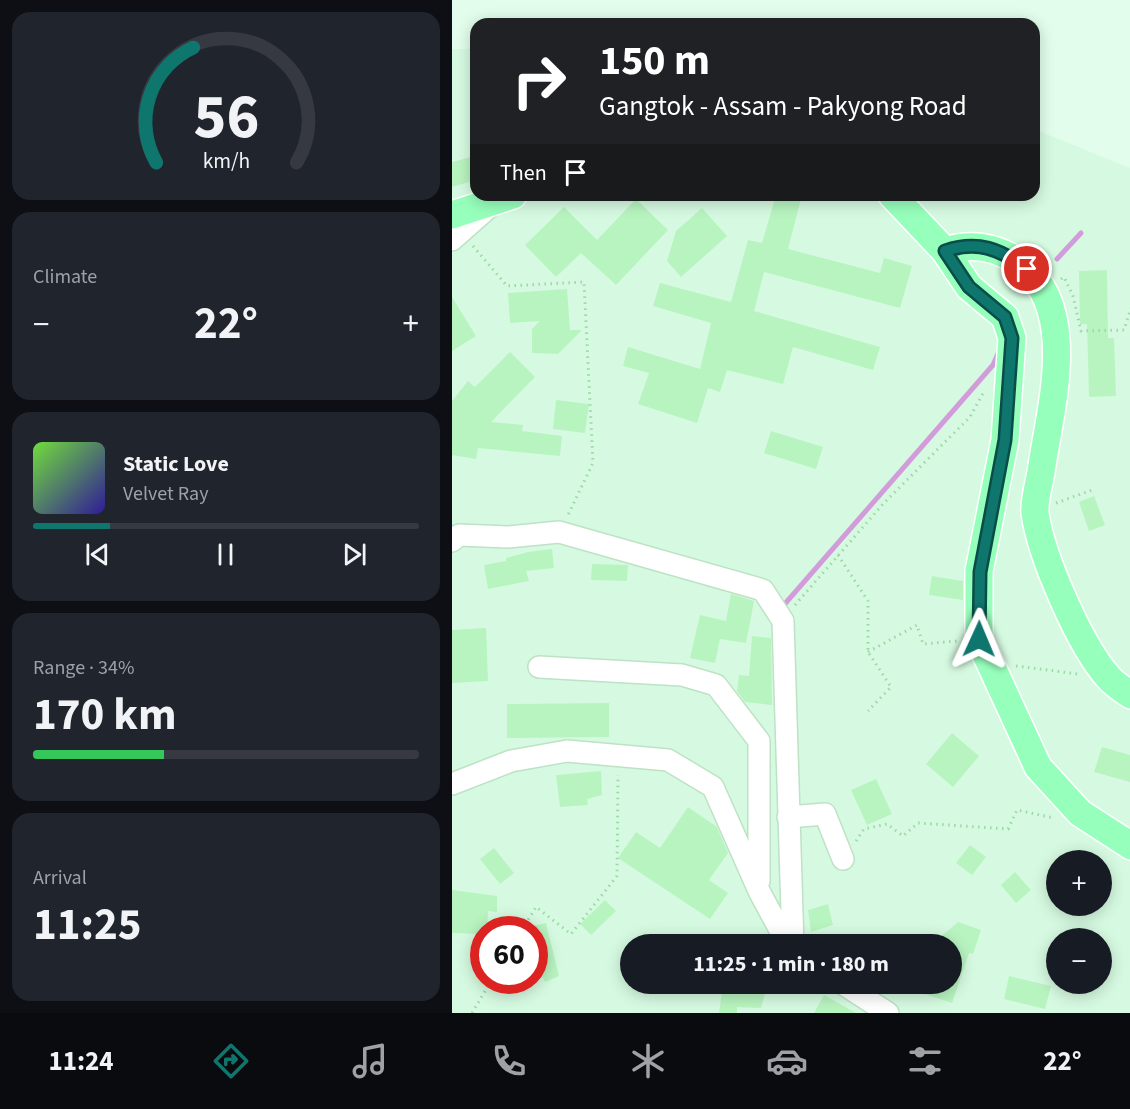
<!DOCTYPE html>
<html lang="en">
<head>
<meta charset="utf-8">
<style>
	:root { --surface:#171b24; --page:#20242c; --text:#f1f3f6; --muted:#9ea1a6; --line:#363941; --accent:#0f766e }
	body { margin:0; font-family:"Source Sans 3",sans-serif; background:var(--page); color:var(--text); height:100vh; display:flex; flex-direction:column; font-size:22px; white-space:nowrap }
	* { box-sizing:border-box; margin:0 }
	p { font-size:20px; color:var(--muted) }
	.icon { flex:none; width:33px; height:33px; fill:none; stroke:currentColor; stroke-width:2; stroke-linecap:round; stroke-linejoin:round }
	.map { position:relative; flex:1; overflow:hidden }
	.side { display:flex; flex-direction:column; gap:12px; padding:12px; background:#0d0f14; width:452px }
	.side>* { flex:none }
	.guide { position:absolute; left:18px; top:18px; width:570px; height:183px; border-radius:18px; box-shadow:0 3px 15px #0003; background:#202124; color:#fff; overflow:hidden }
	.controls { position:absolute; left:594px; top:850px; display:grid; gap:12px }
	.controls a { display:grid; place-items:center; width:66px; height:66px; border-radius:50%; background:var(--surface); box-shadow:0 3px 15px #0003; font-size:30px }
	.speed { position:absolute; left:18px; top:916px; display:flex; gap:12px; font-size:30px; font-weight:700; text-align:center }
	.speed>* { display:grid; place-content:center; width:78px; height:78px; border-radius:50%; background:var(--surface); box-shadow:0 3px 15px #0003; line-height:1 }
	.speed .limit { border:9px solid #d22; background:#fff; color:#111 }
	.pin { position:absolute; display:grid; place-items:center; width:51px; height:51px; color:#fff; margin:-26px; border:3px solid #fff; border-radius:50%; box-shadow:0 2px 6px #0007 }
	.me { position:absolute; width:66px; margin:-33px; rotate:1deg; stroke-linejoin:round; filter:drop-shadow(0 0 4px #0008) }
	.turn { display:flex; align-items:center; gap:21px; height:126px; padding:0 30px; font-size:27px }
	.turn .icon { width:78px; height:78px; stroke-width:2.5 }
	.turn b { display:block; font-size:42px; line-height:51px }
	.then { display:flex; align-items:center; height:57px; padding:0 30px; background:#0003; gap:12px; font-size:22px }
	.big { font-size:45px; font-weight:700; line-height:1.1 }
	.side .tile { flex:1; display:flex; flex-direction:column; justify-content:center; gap:9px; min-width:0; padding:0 21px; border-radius:18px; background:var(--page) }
	.side .dial { align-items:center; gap:0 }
	.dial svg { height:156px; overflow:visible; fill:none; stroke:var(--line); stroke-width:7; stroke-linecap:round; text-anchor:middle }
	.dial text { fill:var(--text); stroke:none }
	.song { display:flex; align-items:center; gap:18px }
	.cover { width:72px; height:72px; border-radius:9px; background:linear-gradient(135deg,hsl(100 70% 55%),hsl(250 70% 35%)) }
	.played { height:6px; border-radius:3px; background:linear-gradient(90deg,var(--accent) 20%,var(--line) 20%) }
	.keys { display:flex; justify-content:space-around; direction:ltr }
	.heat { display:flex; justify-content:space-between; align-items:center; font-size:33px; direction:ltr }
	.charge { height:9px; border-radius:4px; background:linear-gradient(90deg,#34c759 34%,var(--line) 0) }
	.trip { position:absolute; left:168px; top:934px; width:342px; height:60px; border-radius:30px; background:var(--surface); box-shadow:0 3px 15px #0003; font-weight:700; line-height:60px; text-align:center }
	.dock { display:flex; height:96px; justify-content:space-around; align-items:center; background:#090b0e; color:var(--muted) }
	.dock .icon { width:42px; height:42px }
	.dock .active { color:var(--accent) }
	.dock b { font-size:27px; color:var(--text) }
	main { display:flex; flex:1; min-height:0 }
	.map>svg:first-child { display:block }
	.residential { fill:#d6fae1; fill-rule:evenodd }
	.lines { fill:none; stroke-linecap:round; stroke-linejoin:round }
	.stream { stroke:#d29bda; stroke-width:5 }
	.building { fill:#b8f4c0 }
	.minor-casing { stroke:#bde2c4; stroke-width:24 }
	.major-casing { stroke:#fff; stroke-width:30 }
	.path { stroke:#9cd8a3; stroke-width:3; stroke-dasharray:1.5 4.5; stroke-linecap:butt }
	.minor { stroke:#fff; stroke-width:21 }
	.major { stroke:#97ffbc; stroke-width:27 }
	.route-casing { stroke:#0a4d48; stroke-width:15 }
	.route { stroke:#0f766e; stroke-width:10 }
</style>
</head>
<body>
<main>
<section class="side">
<div class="tile dial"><svg viewBox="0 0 100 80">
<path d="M14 69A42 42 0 1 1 86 69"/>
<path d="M14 69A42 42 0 0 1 33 10" stroke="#0f766e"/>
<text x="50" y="56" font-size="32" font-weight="700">56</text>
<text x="50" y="72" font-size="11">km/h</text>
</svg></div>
<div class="tile"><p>Climate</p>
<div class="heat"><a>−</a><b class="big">22°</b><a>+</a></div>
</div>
<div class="tile">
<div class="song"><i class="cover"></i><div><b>Static Love</b><p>Velvet Ray</p></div></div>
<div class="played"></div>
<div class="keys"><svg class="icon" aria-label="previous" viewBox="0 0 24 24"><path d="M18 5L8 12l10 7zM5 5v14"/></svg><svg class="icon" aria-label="pause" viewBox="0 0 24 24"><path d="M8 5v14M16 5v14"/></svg><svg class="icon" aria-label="next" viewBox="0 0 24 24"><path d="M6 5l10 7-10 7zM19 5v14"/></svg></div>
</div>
<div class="tile"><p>Range · 34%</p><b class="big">170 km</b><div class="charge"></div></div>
<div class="tile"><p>Arrival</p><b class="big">11:25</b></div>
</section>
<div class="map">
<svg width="679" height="1013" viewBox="0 0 679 1013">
	<rect width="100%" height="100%" fill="#e2fdeb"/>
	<path class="residential" d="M0,49H24V195H582V129L678,168V1013H0ZM604,861H650V906H604ZM32,930H82V981H32ZM604,939H650V984H604ZM178,945H500V984H178Z"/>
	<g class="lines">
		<path class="stream" d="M605,259L629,233
			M331,606L541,365L548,349"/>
	</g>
	<path class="building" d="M19,157L24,180L0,187V162Z
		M324,195H350L336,249L428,273L432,258L460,266L448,308L312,272L302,311L428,347L421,370L341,347L331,384L275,370L268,392L256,388L245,423L186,404L197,373L171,366L176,347L248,369L259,323L201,306L208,283L279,302L296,240L310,243Z
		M184,199L216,230L164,285L129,253L104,277L73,245L112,207L145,240Z
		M250,208L275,236L229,277L215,261L224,231Z
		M655,270L656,338H662L664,396L637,397L635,324H628L627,271Z
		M115,289L118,330H130L106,354L80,353V329L88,321L58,323L56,293Z
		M0,297L24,336L0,351Z
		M58,352L83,377L39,422L71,425L70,431L110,436L108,456L26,448L24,459L0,455V401L16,381L23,387Z
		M104,400L137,404L133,433L101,429Z
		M319,431L371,447L364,469L312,453Z
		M642,496L653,525L637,531L627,502Z
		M100,549L102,568L74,571L77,581L36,589L32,565L54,561V558L76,552Z
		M140,564L176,565L175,581L139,580Z
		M480,576L511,581V600L477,595Z
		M279,594L302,601L294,643L268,639L263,663L238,658L248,615L274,621Z
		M34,628L36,681L0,683V630Z
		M300,636L319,638L320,705L293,702L285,691L287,675L297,676Z
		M157,703V737L55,738V704Z
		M500,733L527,756L501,787L474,764Z
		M650,747L678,755V782L642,772Z
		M149,771L150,795L135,799L136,805L108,807L104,775Z
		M424,779L440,814L415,825L399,790Z
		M236,807L265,827L276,853L257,880L276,893L258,919L166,858L184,832L208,848Z
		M518,845L534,857L520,875L504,863Z
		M42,848L62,873L48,884L28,859Z
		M563,872L579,890L564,903L549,885Z
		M0,890L45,896V912L36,911L35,930H32V934L0,933Z
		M153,900L164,911L139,935L128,924Z
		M376,904L381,925L359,932L356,910Z
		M506,922L529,930L521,954L517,953L500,1003L452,987V984H500V945H479Z
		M94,923L107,976L93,982L82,958L88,955L80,926Z
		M557,976L599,986L593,1009L552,999Z
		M271,984L314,990L309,1008L285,1007V1013H267Z
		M372,995L404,1013H362Z"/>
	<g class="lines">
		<defs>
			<path id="minor" d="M0,240L43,202
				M0,541L7,535L56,537L107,532L311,590L331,621L341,945
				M87,667L230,675L264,685L307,741V881
				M0,784L59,761L115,751L216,760L261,787L307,891L336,945
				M336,817L373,814L391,859
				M391,984L436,1013"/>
			<path id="major" d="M440,195L493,251L517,287L553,317L560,338L553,440L527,571V639L586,767L628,813L679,846
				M0,215L61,195
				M493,251C518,243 544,246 566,262C629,307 598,408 589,472C587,484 582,500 583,513C589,556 628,646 657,678C663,685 672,690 679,695"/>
		</defs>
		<use href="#minor" class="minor-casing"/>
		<use href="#major" class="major-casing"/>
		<path class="path" d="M21,246L55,286L132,282L141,463L116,515
			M609,279L612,277L621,296L629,331L672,330L679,308
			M604,503L643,489
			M386,555L416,601V652L439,687L416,711
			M343,605L431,504L518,417L533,390
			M416,652L465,625L471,644L505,641
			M564,666L626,674
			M404,841L412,829L435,824L451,836L466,823L556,829L565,810L602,818
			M70,930L84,907L119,934L165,876L166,775
			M20,1013L39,981"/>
		<use href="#minor" class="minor"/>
		<use href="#major" class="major"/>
	</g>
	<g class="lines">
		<defs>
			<path id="route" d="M527,639L528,572L553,440L560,338L553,317L517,287L493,251C526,240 548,249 575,269"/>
		</defs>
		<use href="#route" class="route-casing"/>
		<use href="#route" class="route"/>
	</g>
</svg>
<div class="controls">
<a>+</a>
<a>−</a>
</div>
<div class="speed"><div class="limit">60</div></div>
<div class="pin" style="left:575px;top:269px;background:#d93025"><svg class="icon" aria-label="arrive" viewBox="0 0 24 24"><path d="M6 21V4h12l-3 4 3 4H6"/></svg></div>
<svg class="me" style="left:527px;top:639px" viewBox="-20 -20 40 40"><path d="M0-17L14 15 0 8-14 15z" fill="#0f766e" stroke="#fff" stroke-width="4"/></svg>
<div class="trip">11:25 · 1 min · 180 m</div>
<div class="guide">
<div class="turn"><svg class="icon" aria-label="right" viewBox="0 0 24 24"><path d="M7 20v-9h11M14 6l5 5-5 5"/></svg><div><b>150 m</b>Gangtok - Assam - Pakyong Road</div></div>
<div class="then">Then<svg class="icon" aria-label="arrive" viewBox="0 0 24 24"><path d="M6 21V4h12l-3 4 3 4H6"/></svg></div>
</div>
</div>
</main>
<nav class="dock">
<b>11:24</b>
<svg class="icon active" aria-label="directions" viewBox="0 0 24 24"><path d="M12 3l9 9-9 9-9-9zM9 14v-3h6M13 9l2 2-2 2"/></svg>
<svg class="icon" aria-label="music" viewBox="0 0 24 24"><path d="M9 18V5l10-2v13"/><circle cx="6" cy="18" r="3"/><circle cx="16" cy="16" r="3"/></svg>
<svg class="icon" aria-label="phone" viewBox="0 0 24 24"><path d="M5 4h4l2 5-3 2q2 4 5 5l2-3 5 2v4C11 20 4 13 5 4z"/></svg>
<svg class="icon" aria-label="climate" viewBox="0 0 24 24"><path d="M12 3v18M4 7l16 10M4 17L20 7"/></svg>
<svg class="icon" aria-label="car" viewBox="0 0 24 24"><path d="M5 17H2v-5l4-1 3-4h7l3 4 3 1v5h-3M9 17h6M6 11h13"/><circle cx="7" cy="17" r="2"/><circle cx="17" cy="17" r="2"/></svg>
<svg class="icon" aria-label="filters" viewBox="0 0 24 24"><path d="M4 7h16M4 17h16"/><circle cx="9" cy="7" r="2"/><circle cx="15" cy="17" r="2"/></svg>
<b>22°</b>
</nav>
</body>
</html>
